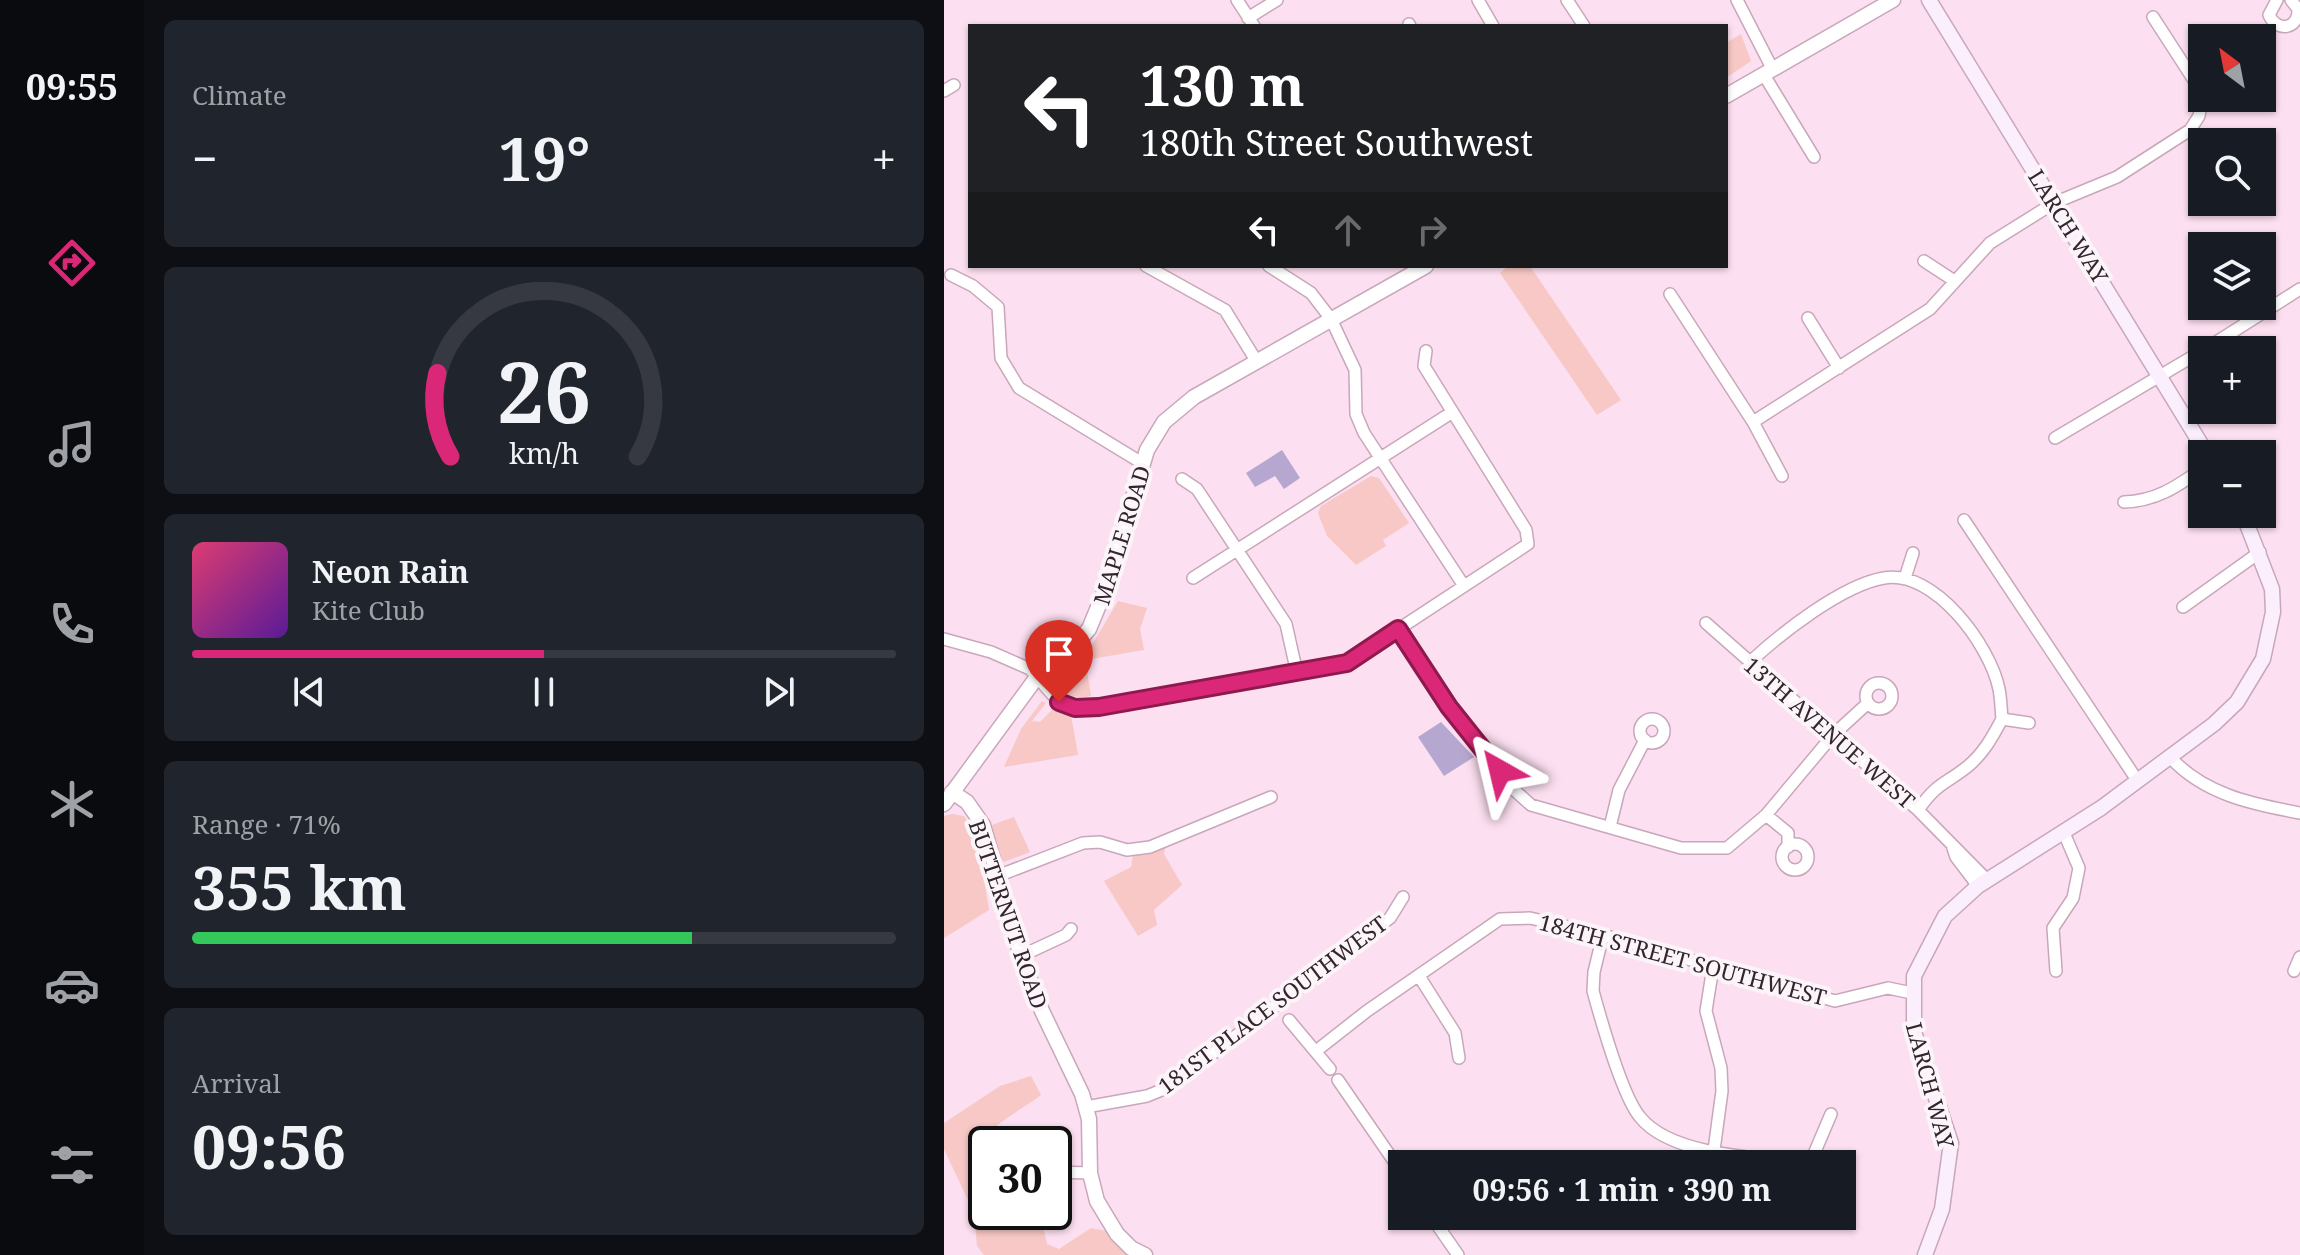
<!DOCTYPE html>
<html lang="en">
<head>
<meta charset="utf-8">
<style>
	:root { --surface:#171b24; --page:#20242c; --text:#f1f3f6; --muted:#9ea1a6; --line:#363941; --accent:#db2777 }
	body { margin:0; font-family:"Noto Serif",serif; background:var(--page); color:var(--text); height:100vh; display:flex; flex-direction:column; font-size:30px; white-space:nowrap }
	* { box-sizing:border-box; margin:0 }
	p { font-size:26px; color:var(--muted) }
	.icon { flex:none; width:44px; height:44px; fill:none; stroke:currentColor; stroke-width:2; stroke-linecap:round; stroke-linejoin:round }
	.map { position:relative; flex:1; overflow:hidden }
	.sheet { display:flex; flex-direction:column; gap:20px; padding:20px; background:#0d0f14; width:800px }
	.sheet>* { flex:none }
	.banner { position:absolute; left:24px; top:24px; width:760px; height:244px; border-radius:0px; box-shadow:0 2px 6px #0004; background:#202124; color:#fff; overflow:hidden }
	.needle { width:52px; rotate:328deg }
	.tools { position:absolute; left:1244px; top:24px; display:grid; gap:16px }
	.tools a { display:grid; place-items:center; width:88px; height:88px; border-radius:0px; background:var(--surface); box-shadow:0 2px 6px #0004; font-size:40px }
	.speed { position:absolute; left:24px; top:1126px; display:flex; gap:16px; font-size:40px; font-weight:700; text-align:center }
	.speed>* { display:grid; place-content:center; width:104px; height:104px; border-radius:50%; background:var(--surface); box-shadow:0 2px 6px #0004; line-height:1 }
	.speed .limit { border:4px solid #111; border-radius:12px; background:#fff; color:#111 }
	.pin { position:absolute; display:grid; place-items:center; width:68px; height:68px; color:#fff; margin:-82px -34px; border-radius:50% 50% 50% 0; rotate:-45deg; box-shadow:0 0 8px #0007 }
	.pin .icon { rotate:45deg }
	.me { position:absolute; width:88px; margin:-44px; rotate:323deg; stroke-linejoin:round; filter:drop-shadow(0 0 6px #0008) }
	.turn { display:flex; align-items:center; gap:28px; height:168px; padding:0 40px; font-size:36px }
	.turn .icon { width:104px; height:104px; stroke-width:2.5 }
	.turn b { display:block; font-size:56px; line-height:68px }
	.lanes { display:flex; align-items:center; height:76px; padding:0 40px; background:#0003; justify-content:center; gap:40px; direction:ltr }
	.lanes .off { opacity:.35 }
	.big { font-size:60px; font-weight:700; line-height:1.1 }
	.sheet .card { flex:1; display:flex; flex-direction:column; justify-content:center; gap:12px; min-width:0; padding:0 28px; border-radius:12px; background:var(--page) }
	.sheet .dial { align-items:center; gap:0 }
	.dial svg { height:208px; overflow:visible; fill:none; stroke:var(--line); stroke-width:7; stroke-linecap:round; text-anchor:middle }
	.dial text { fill:var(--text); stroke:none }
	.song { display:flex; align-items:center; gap:24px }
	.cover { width:96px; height:96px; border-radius:12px; background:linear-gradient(135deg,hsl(340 70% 55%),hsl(270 70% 35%)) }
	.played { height:8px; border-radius:4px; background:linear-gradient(90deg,var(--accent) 50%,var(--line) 50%) }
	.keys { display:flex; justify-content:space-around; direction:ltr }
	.heat { display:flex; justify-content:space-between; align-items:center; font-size:44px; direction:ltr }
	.charge { height:12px; border-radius:6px; background:linear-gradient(90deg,#34c759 71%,var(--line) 0) }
	.trip { position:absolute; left:444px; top:1150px; width:468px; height:80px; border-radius:0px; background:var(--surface); box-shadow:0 2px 6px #0004; font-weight:700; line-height:80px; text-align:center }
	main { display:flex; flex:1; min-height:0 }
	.tab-bar { display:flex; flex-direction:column; width:144px; justify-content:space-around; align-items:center; background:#090b0e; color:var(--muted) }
	.tab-bar .icon { width:56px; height:56px }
	.tab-bar .current { color:var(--accent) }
	.tab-bar b { font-size:36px; color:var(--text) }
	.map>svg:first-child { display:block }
	.green { fill:#f7c8c5 }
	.water { fill:#b6a7d1 }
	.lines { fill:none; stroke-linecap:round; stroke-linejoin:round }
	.minor-casing { stroke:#c9a7bb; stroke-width:14 }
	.tertiary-casing { stroke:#c9a7bb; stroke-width:17 }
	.secondary-casing { stroke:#c9a7bb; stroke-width:17 }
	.minor { stroke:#fff; stroke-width:11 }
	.tertiary { stroke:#fff; stroke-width:14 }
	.secondary { stroke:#fbeefd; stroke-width:14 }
	.route-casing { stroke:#8e194d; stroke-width:20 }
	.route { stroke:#db2777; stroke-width:14 }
	.labels { text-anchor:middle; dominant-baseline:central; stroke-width:8; stroke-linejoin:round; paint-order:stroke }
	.street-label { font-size:22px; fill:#33252e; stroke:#fbf4f8 }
</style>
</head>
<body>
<main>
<nav class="tab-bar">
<b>09:55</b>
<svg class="icon current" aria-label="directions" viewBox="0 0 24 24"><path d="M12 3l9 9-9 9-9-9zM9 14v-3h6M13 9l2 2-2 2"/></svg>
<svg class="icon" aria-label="music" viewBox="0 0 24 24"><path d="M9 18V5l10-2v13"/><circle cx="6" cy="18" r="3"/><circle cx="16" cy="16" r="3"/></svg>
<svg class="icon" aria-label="phone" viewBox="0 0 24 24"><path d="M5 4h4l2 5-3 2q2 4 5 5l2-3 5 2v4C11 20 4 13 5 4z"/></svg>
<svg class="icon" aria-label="climate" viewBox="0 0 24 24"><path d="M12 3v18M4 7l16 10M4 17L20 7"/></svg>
<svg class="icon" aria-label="car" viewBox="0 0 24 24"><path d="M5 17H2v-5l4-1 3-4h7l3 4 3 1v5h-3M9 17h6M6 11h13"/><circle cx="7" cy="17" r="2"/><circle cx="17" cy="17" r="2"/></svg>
<svg class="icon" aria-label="filters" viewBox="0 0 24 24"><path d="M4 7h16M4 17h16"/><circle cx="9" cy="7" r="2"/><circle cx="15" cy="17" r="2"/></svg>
</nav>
<section class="sheet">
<div class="card"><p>Climate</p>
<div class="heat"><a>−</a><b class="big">19°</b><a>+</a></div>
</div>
<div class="card dial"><svg viewBox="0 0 100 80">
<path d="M14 69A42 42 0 1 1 86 69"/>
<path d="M14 69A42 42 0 0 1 9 37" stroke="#db2777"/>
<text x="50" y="56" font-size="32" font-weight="700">26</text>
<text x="50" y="72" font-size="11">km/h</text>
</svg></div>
<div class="card">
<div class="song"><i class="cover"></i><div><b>Neon Rain</b><p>Kite Club</p></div></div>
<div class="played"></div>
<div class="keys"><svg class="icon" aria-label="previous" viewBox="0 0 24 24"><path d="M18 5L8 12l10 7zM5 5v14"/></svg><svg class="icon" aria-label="pause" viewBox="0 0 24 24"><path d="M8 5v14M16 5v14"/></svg><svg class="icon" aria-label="next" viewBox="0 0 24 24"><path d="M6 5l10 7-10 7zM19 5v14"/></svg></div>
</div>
<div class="card"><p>Range · 71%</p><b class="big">355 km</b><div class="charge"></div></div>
<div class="card"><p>Arrival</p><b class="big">09:56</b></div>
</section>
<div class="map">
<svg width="1356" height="1255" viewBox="0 0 1356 1255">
	<rect width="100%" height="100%" fill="#fcdff0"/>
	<path class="green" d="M797,34L807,61L782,78V43Z
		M564,266H586L677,400L653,415L556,273Z
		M427,476L435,478L465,523L439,540L442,546L412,565L383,536L374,513L377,506Z
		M174,601L203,608L196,629L200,650L147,659L142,664L147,696C132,699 119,696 112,683L114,677L148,645Z
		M98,701L102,703L88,721L96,722L109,709L127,715L134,755L60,767L77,729Z
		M8,814L20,816L33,837L45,910L0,938V816Z
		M70,817L86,852L60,862L55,856L48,825Z
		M222,845L220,854L238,885L210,910L213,925L194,936L160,881L187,867L189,856Z
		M87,1076L97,1095C78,1110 22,1138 27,1164C28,1170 34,1175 35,1181C37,1198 40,1207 49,1222L90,1218L99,1226L103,1244L115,1249L147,1228L163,1231L183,1255H40L33,1246L30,1213L0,1149V1123L56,1086Z"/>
	<path class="water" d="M338,450L356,478L340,489L331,476L311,487L302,473Z
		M497,722L530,757L500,776L474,737Z"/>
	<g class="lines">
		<defs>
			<path id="minor" d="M293,0L310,26
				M534,0L549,26
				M623,0L640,26
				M793,0L829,70
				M1333,0L1325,15C1333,33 1355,29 1354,9L1347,0
				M304,18L333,0
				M465,24L466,26
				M820,75L870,157
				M0,91L10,85
				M980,261L1009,280
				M202,266L281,310L313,362
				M325,266L367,293L387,319L411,370L412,414L420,433L520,586
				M7,275L29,286L54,307L57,358L75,388L198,463
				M726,294L809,422L838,476
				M864,318L895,368
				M1260,350L1356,289
				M809,422L986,309L1046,243L1110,203L1173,177L1246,130L1255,116L1258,101L1255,88L1209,17
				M1111,438L1258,351
				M238,479L253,489L342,624L353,673
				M1180,502C1212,501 1232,487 1258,469
				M1020,520L1193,780
				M249,578L507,413
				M961,578L969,553
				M1239,607L1316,552
				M762,623L974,810L1042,879
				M454,629L505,707L543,750L568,788L587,805L737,848H783L822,815L889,735L924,703
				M0,639L47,652L86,669L115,702L131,708L156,707L403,663L584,544L582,530L480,366L482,351
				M806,662C836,634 898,585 940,578C990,569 1046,645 1055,689C1057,699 1057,709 1058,719
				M922 696a13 13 0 1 1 26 0a13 13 0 1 1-26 0Z
				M696 731a12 12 0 1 1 24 0a12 12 0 1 1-24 0Z
				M1225,756C1259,794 1307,804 1356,813
				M974,810C993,783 1000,785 1023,767C1039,754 1048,738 1058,719L1085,723
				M822,815L844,833V847
				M666,827L675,790L701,740
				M838 857a13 13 0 1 1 26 0a13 13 0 1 1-26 0Z
				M1008,845L1012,857L1034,886
				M51,877L139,843L156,842L183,850L206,847L327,797
				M659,935L650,972L649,991C657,1020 678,1096 696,1117C726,1155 812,1158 857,1162L870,1154L887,1114
				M77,956L122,935L127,929
				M769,967L762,1011L777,1068L778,1091L770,1150
				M1112,971L1109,928L1129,898L1135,868L1120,833
				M1350,971L1356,957
				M475,976L511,1033L515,1058
				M345,1020L386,1069
				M372,1051L423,1011L556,919L586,918L659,935L891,1001L944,988L968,993
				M394,1080L458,1173
				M142,1107L203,1096L225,1087L446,918L459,897
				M110,1172L146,1173
				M487,1216L514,1255"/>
			<path id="tertiary" d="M782,96L949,0
				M8,792L23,802L39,825L77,956L98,1011L138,1094L145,1119L146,1173L153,1201L173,1234L187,1248L201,1255
				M0,804L93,677L120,657L145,629L164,583L203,450L220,422L250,397L482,266"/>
			<path id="secondary" d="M985,0L1263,454
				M981,1255L998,1209L1007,1143L970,1032V976L1001,916L1034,886L1157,808L1270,724L1293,702L1319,659L1329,612L1328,589L1299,514"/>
		</defs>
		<use href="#minor" class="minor-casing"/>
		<use href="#tertiary" class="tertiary-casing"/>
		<use href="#secondary" class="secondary-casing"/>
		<use href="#minor" class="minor"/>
		<use href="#tertiary" class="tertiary"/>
		<use href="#secondary" class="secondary"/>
	</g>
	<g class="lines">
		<defs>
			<path id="route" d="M115,702L131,708L155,707L403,663L454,629L505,707L556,771"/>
		</defs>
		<use href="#route" class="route-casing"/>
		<use href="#route" class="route"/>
	</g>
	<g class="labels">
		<g class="street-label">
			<text transform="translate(1125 226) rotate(58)">LARCH WAY</text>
			<text transform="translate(177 535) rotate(-73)">MAPLE ROAD</text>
			<text transform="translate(886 732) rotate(41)">13TH AVENUE WEST</text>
			<text transform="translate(65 914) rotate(71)">BUTTERNUT ROAD</text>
			<text transform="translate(739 959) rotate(15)">184TH STREET SOUTHWEST</text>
			<text transform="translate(328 1004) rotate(-37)">181ST PLACE SOUTHWEST</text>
			<text transform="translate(987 1085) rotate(75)">LARCH WAY</text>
		</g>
	</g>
</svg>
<div class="tools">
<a><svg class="needle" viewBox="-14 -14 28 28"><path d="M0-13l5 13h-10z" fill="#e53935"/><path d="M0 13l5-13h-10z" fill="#9ea1a6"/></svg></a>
<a><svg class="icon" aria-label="search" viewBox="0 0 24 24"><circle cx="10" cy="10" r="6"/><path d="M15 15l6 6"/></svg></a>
<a><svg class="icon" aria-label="layers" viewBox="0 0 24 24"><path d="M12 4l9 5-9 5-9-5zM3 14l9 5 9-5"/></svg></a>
<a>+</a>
<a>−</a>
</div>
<div class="speed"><div class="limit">30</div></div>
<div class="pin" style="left:115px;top:702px;background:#d93025"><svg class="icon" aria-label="arrive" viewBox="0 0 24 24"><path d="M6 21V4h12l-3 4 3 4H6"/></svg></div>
<svg class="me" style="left:556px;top:771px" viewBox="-20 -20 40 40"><path d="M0-17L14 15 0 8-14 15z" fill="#db2777" stroke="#fff" stroke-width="4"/></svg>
<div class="trip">09:56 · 1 min · 390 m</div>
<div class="banner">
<div class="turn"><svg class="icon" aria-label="left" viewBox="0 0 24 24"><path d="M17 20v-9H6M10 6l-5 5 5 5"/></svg><div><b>130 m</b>180th Street Southwest</div></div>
<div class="lanes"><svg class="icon" aria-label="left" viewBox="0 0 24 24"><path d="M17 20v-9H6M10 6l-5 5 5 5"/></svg><svg class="icon off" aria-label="ahead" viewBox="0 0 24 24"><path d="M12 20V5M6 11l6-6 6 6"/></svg><svg class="icon off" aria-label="right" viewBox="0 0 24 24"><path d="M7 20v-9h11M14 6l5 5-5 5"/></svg></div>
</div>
</div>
</main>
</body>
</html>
